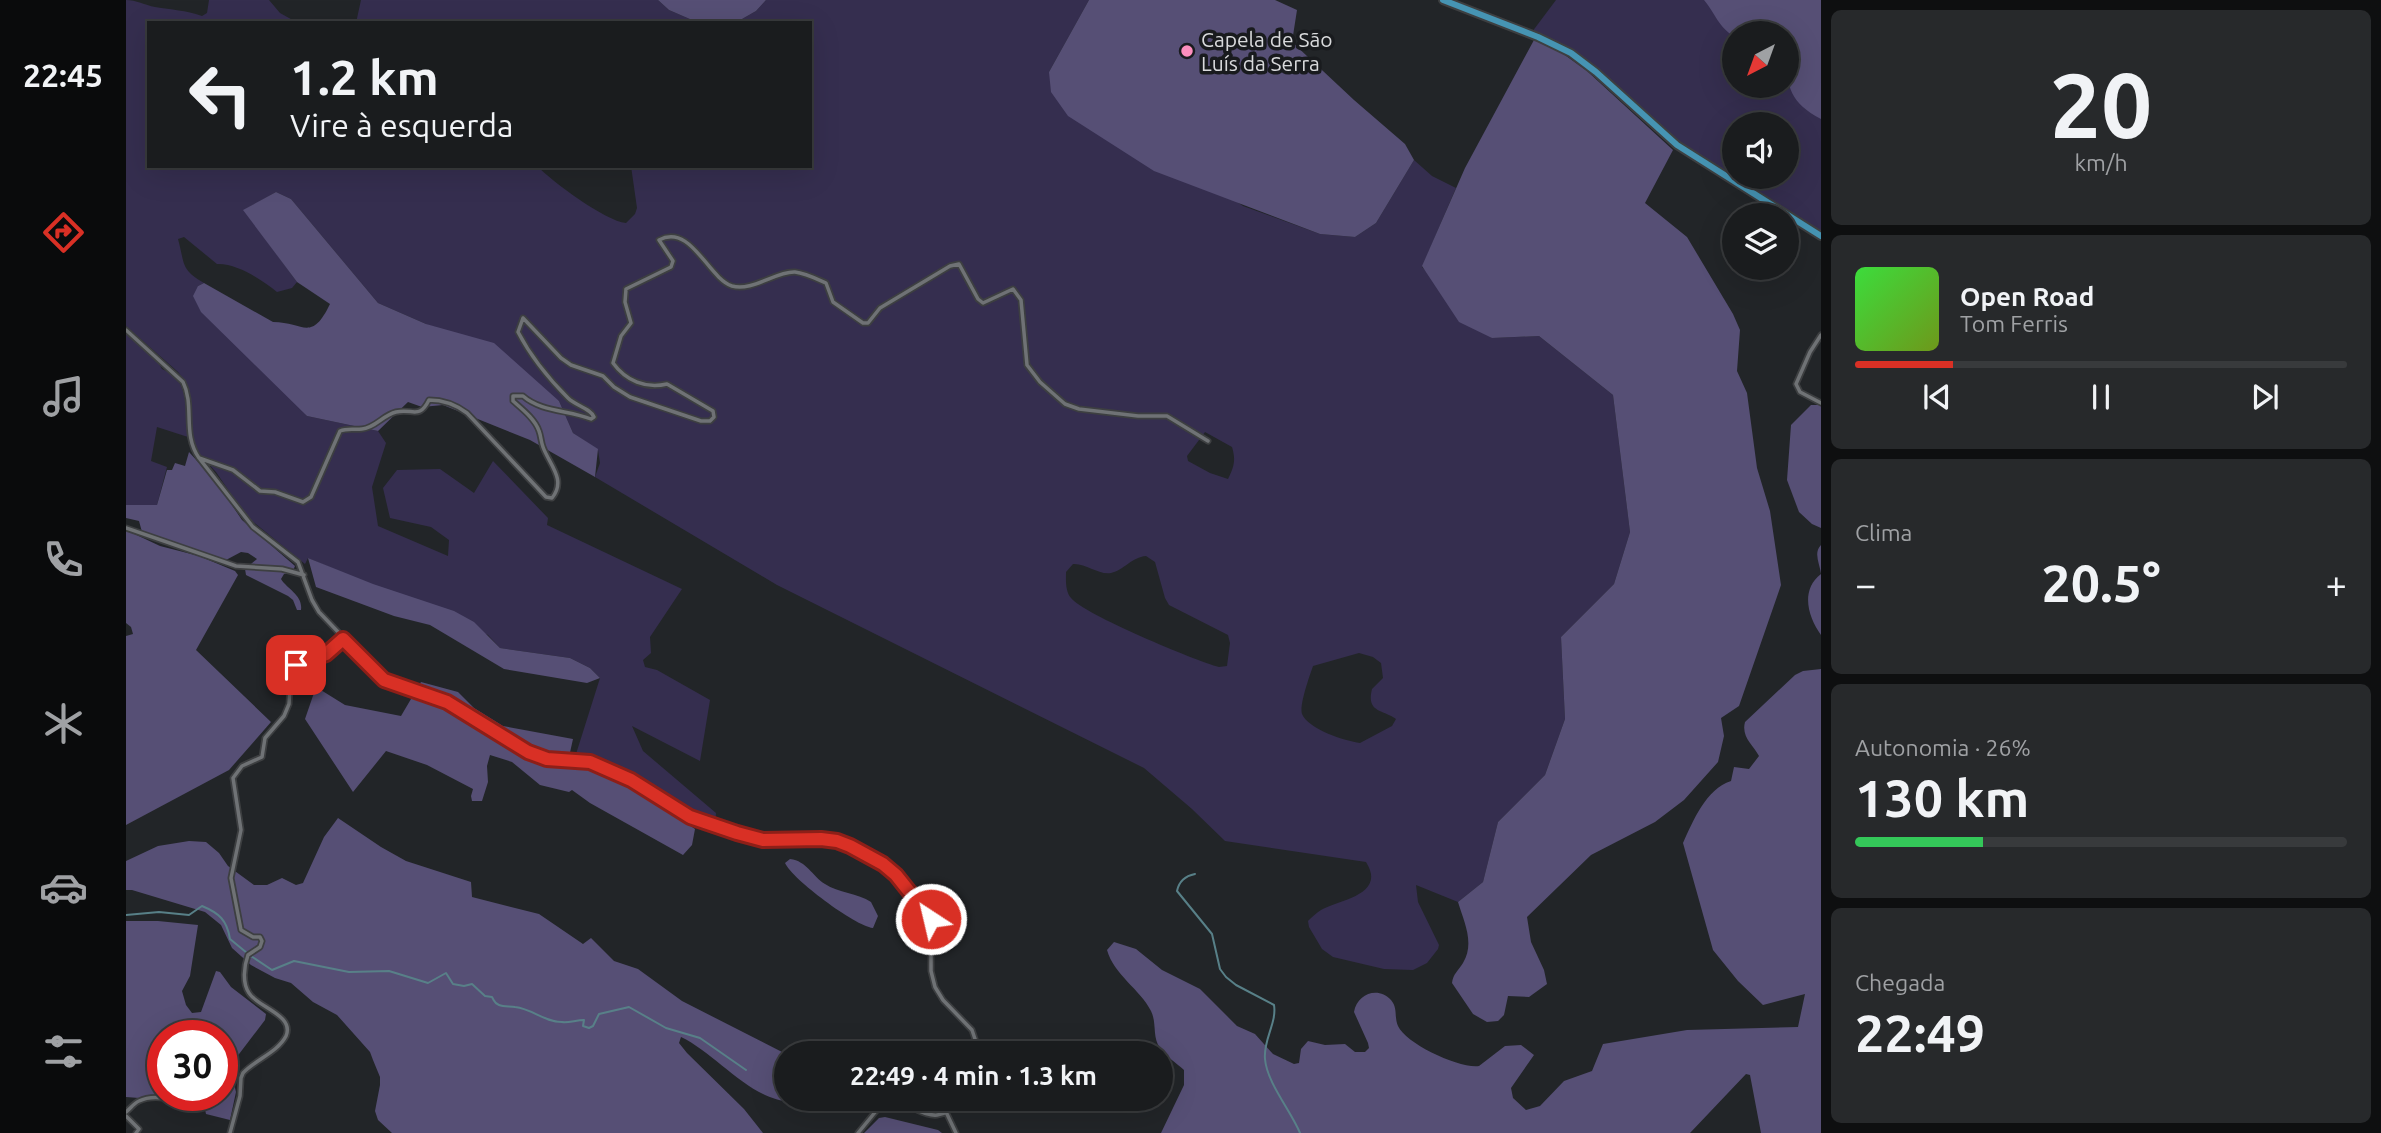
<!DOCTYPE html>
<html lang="pt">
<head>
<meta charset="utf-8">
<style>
	:root { --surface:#1a1c1e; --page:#27292b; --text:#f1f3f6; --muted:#9fa1a4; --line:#383a3c; --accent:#d93025 }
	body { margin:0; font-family:Ubuntu,sans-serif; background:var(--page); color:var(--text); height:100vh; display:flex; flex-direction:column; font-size:26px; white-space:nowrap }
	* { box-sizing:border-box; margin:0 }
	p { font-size:23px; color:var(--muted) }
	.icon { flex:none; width:38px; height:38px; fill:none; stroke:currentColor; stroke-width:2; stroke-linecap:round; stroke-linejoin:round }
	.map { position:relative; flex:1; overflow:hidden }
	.drawer { display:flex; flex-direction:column; gap:10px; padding:10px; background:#0e0f10; width:560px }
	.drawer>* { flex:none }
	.guide { position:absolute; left:21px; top:21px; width:665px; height:147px; border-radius:0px; box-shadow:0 7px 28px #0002,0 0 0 2px var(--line); background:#1a1c1e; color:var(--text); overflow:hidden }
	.needle { width:46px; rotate:221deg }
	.buttons { position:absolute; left:1596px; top:21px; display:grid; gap:14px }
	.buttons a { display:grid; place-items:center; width:77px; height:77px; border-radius:50%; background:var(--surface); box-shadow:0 7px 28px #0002,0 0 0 2px var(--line); font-size:35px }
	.speed { position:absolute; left:21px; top:1020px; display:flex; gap:14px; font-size:35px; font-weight:700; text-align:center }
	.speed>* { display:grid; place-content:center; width:91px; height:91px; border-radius:50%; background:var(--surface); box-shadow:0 7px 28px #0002,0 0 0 2px var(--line); line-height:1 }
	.speed .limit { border:10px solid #d22; background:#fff; color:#111 }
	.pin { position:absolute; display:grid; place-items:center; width:60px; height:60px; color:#fff; margin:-30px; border-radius:14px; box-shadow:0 4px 10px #0006 }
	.me { position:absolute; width:77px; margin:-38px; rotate:325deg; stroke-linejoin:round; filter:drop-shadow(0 0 5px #0008) }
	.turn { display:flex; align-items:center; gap:24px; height:147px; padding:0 28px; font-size:32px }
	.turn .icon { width:91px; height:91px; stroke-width:2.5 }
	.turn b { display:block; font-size:49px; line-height:60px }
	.big { font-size:52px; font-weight:700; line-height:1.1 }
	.drawer .card { flex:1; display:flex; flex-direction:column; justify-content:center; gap:10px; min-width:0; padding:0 24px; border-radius:10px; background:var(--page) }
	.drawer .dial { align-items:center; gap:0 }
	.dial b { font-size:91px; line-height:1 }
	.song { display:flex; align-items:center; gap:21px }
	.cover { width:84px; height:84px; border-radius:10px; background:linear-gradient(135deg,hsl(120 70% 55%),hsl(80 70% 35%)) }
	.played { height:7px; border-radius:4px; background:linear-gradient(90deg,var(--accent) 20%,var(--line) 20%) }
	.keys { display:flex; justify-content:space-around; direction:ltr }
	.heat { display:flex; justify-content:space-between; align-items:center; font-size:38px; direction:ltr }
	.charge { height:10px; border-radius:5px; background:linear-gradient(90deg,#34c759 26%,var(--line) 0) }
	.trip { position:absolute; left:648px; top:1041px; width:399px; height:70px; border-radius:35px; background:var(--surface); box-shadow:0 7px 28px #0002,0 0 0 2px var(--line); font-weight:700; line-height:70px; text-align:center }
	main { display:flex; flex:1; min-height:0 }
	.tabs { display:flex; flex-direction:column; width:126px; justify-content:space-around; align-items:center; background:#0a0b0c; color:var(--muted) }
	.tabs .icon { width:49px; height:49px }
	.tabs .selected { color:var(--accent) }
	.tabs b { font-size:32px; color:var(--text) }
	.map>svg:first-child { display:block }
	.green { fill:#352e4f; fill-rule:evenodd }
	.forest { fill:#564f75 }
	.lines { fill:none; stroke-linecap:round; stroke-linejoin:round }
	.stream { stroke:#588088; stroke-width:2 }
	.minor-casing { stroke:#3d3f41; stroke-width:7 }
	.primary-casing { stroke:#3d3f41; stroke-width:10 }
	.minor { stroke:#6f7275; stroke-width:3.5 }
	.primary { stroke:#4694b3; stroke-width:6 }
	.route-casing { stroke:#8d1f18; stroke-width:18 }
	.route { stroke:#d93025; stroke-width:12 }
	.poi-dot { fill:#fd8ebe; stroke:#191b1e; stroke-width:2.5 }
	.labels { text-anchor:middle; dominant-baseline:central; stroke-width:7; stroke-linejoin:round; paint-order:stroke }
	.poi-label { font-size:21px; fill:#d9dadc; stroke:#191b1e; text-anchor:start }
</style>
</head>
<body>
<main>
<nav class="tabs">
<b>22:45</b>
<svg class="icon selected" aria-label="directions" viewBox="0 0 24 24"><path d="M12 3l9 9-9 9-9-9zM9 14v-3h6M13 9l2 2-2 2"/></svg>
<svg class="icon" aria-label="music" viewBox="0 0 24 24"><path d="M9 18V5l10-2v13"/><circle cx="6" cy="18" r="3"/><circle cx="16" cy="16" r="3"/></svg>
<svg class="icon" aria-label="phone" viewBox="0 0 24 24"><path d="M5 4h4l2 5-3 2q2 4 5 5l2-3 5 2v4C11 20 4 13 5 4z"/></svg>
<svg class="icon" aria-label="climate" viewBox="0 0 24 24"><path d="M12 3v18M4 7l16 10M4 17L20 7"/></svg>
<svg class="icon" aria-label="car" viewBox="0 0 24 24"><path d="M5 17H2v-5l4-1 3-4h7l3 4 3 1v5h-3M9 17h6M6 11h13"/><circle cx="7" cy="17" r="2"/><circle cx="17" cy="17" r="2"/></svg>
<svg class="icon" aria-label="filters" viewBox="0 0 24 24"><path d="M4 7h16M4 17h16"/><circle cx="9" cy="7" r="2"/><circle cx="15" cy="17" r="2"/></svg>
</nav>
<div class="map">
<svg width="1695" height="1133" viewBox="0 0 1695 1133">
	<rect width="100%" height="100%" fill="#222528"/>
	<path class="green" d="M0,0C10,0 19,5 29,7C46,10 59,10 76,16L81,13L83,0H143L154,13L172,23H23V166H411C427,182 479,221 500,223L509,214L511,208L505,166H684V23H609L630,11L640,0H963L923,72L1117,206L1194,234L1229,237L1250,223L1288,160L1306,176L1330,188L1296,267L1366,338L1413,336L1487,395L1504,532L1488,584L1435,637L1439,719L1419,775L1372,822L1357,882L1332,902L1290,885L1292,902L1313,945L1312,949L1301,963L1287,970L1258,969L1207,957L1196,949L1183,927L1182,921C1186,917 1190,913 1195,910C1213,900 1261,895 1240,862L1099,841L1066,809L1018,768L651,585L469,477L474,463L472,450L447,433L433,401L300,324L252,303L165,199L150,192L118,210L171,282L166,288L151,292C136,280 111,263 91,264L58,237L52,239C59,264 54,269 78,283L72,286L181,416L252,431L260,443L246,487L252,526L322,556L323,540L305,527L264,518L257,488L271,470L314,469L348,493L367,461L422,518L421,525L556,589L524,637L525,653L517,660L519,667L531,670L584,700L574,761L506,726L517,751L590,813L589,825L450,754L474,678L464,668L444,658L374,648L362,635L182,558L179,564L120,516L90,472L75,456L68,446L64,422V395L59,381L52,372L0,326ZM1079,432L1106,447C1110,460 1108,467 1102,479L1084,473L1062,461L1061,456ZM1020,556L1029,562L1039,598L1043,605L1102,635L1104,643L1101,666L1093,667C1070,661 957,614 945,598C939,591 940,580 940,572L947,564C960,563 972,575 985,573C998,570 1006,557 1020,556ZM1233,653L1247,657L1255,663L1257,678L1246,689C1240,713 1257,709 1270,719L1266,726L1234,743C1219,741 1182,729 1176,714C1173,705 1184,675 1187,666Z
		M235,0H532L543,10L573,23H230Z
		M1430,0H1667L1695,22V240L1568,157L1448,53L1406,32ZM1608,33H1661V86H1608ZM1608,124H1661V177H1608Z
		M0,333L32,362L36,369C66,381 58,411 62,437L31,427L25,461L41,467L31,505H0Z"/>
	<path class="forest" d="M532,0H640L630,11L609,23H573L543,10Z
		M963,0H1149L1171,10L1166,42L1228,100L1279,144L1288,160L1250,223L1229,237L1194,234L1028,171L942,116L925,92L923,72Z
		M1578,0H1695V119C1654,98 1661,73 1661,33H1608V36C1593,28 1589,13 1578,0Z
		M1408,40L1436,53L1461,71L1547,150L1519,203L1561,237L1607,314L1614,330L1611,371L1621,393L1631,468L1644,511L1655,585L1613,706L1595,718L1598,736L1592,762L1558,800L1529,822L1465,855L1401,917L1405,942L1418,970L1421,984L1403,997L1382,996L1378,1015L1372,1021L1361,1022L1347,1014L1326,983C1327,974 1332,971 1337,963C1349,943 1338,922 1332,902L1357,882L1372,822L1419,775L1439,719L1435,637L1488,584L1504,532L1487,395L1413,336L1366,338L1333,322L1296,266L1339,168Z
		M150,192L165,199L252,303L300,324L368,343L433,401L447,433L472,449L469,477L404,440L317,405L296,407L282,402L252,431L181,416L75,312L67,296L72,286L78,283L147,322C178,322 185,343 204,304L171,282L117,210Z
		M1685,405H1695V528L1686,524L1673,512L1661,480L1665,425Z
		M63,452L91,483L116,520L169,566L166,573L158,574L155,579C162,590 177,595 175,610H171L167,600L162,596L120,575L119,569L131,559L122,553L115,552L100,560L16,532L13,521L0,518V505H31L41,470H46L49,463L59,466Z
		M0,530L34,546L73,556L109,571L112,575L70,650L145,722L103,770L0,825V636L7,634L5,627L0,623Z
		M1695,545V635C1682,617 1674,590 1695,574C1694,564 1687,553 1695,545Z
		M182,558L247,584L328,611L348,622L374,648L444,658L464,668L474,678L461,683L378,669L304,625L268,616L190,587Z
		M1695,669V1133H1635L1624,1075L1620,1074L1564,1133H1035L1058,1085V1070C1050,1063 1040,1056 1034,1048C1026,1037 1031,1023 1025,1011C1014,989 988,975 981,950L988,942L1010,949L1036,970L1074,989L1111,1026L1129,1034L1147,1054L1168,1064L1173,1063L1175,1049L1182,1041L1199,1045L1219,1044L1229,1052H1239L1243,1048L1242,1043L1228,1012C1231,994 1252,986 1265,1000C1272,1008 1268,1017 1272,1026C1280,1044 1334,1069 1353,1066L1379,1046L1395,1045L1408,1055L1385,1088L1387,1098L1400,1110L1414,1106L1438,1081L1466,1071L1477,1044L1561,1030L1672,1027L1679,994L1637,1005L1612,981L1587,950L1557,843C1567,821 1580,789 1605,781L1608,767L1623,769L1633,756C1627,745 1615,737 1619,722L1669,675L1677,671Z
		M295,682L332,692L348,708L377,726L447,739L443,757L498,780L569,829L566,845L557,855L464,803L446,790L443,792L414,785L386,762L364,755L361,766L362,782L356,801H346L345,796L347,789L301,765L260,751L227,792L179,719L190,687L219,705L275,716Z
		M212,818L255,847L280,861L345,882L346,897L413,914L457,944L465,938L488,961L512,969L556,1001L660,1054V1099H680C635,1114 595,1056 555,1037L553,1043L561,1053L618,1109L637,1133H266L252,1120L249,1111L254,1085V1077L247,1060L244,1052L211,1015L187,1002L165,983L149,978L125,965L106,948L95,925L79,912L6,890H0V861L32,846L63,841L80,842L93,853L102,866L128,885H141L156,878L170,885L177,883L198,837Z
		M664,859C681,861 686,876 699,884C712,893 732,893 745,902L752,916L747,928C729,926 666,879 659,863Z
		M0,921H32L72,925L64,976L56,991L60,1005L66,1013L75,1012L90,971L94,972L105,987L140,1014L139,1020L107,1062L106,1076L110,1092L104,1120L80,1114L76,1096H96V1036H37V1094L13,1098L0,1097Z
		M759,1117L812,1130L816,1133H738L753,1118Z"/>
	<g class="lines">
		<path class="stream" d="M1069,874C1059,876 1053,881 1051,891L1086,934L1094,969L1100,977L1110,985L1148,1005C1151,1023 1137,1040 1139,1059C1141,1083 1165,1111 1174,1133
			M0,915L33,912L63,915L76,906C93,913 101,920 104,939L121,953
			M125,956L146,970L168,961L223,972L263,971L302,983L320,973L327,984L338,986L346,984L359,996L366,997C369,1002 368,1003 373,1005C378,1007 384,1006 389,1007C407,1009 418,1022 436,1022C443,1023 450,1020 458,1020L457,1026L463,1028L467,1026L473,1014L503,1007L540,1028L574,1038L620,1070"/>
		<defs>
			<path id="minor" d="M0,330L57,382C69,406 56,434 73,458L127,527L172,562L186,600L193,612L258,680L321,702L402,752L434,761L464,762L505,780L564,817L586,825L637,840L711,841L757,864L784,890L805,919V971L809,987L817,1000L846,1030L850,1042V1054
				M1695,335L1684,352L1670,384L1674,392L1695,403
				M73,458L107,470L134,491L149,492L177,502L185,497L214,431C221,428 228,430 236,429C249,428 257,415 270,412C287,408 293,420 303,400C318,400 329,404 341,413L420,497L426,498C441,480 423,464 417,447C415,442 415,436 413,431C409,419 396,409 387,401V396H397C415,412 443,410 465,419L468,417C464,408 450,406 442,398C423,379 405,357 392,332L397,318L435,358L445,365L477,376L488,387L504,397L575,421H584L588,417L587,411L541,384C520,389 500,381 487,363L495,336L505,323L499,302L500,289L545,267L547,261L533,240C565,223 582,278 606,286C626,292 650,271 669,272C679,273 691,279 700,283L707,302L737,323H742L754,308L824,266L833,264L852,299L857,303L887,289L895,300L901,365L914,382L939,404L953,409L970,411L1012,416H1041L1082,441
				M0,528L110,566L156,569L178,575
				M0,1112C4,1109 8,1103 13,1101C30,1092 56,1102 74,1107
				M821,1114L830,1133
				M0,1116L13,1129L10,1133
				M104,1133L114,1096L115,1078L117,1073C129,1060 152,1052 160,1036C169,1015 131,1007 123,993C116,983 118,966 122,955L134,947L136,941L134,937H127L115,930L105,878L115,830L107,778L116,766L136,757L139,738L158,716L163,704L165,671L170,665L200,655L217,639
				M732,1133L755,1105L762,1102C796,1103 805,1133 836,1099"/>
			<path id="primary" d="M1317,0L1412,37L1445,53L1470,72L1551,145L1695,236"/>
		</defs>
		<use href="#minor" class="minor-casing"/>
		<use href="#primary" class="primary-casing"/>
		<use href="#minor" class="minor"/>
		<use href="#primary" class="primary"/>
	</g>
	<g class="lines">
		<defs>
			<path id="route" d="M170,665L200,654L217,639L258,680L321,702L402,752L421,759L464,762L505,780L564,817L611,833L637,840L695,839L711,841L724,846L757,864L770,875L805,919"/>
		</defs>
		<use href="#route" class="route-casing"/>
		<use href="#route" class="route"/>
	</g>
	<circle class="poi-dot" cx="1061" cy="51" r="7"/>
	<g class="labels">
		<g class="poi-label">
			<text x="1075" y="39">Capela de São<tspan x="1075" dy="24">Luís da Serra</tspan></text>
		</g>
	</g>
</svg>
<div class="buttons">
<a><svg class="needle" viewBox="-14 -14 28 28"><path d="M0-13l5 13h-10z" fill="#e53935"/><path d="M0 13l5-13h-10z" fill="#9fa1a4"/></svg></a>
<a><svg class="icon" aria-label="sound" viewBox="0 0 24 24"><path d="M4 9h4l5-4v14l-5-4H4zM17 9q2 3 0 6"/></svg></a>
<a><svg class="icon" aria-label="layers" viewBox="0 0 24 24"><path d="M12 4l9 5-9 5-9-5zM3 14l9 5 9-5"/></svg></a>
</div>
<div class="speed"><div class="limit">30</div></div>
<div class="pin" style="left:170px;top:665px;background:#d93025"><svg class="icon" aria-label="arrive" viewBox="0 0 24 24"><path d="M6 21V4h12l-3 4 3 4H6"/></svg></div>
<svg class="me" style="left:805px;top:919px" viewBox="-20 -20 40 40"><circle r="17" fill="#d93025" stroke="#fff" stroke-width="3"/><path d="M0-11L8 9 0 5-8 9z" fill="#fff"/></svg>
<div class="trip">22:49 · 4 min · 1.3 km</div>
<div class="guide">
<div class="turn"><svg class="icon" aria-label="left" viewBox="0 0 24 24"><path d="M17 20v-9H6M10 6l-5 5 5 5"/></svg><div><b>1.2 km</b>Vire à esquerda</div></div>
</div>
</div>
<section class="drawer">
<div class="card dial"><b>20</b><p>km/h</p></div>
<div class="card">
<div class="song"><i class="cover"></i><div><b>Open Road</b><p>Tom Ferris</p></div></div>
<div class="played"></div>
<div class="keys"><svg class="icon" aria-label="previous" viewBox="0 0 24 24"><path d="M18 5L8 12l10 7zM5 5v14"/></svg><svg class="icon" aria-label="pause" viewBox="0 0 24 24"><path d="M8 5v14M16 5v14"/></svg><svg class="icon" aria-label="next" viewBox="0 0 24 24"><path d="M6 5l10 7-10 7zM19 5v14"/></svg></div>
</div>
<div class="card"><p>Clima</p>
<div class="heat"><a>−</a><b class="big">20.5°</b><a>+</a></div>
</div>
<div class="card"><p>Autonomia · 26%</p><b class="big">130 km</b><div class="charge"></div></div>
<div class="card"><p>Chegada</p><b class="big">22:49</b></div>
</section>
</main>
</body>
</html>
